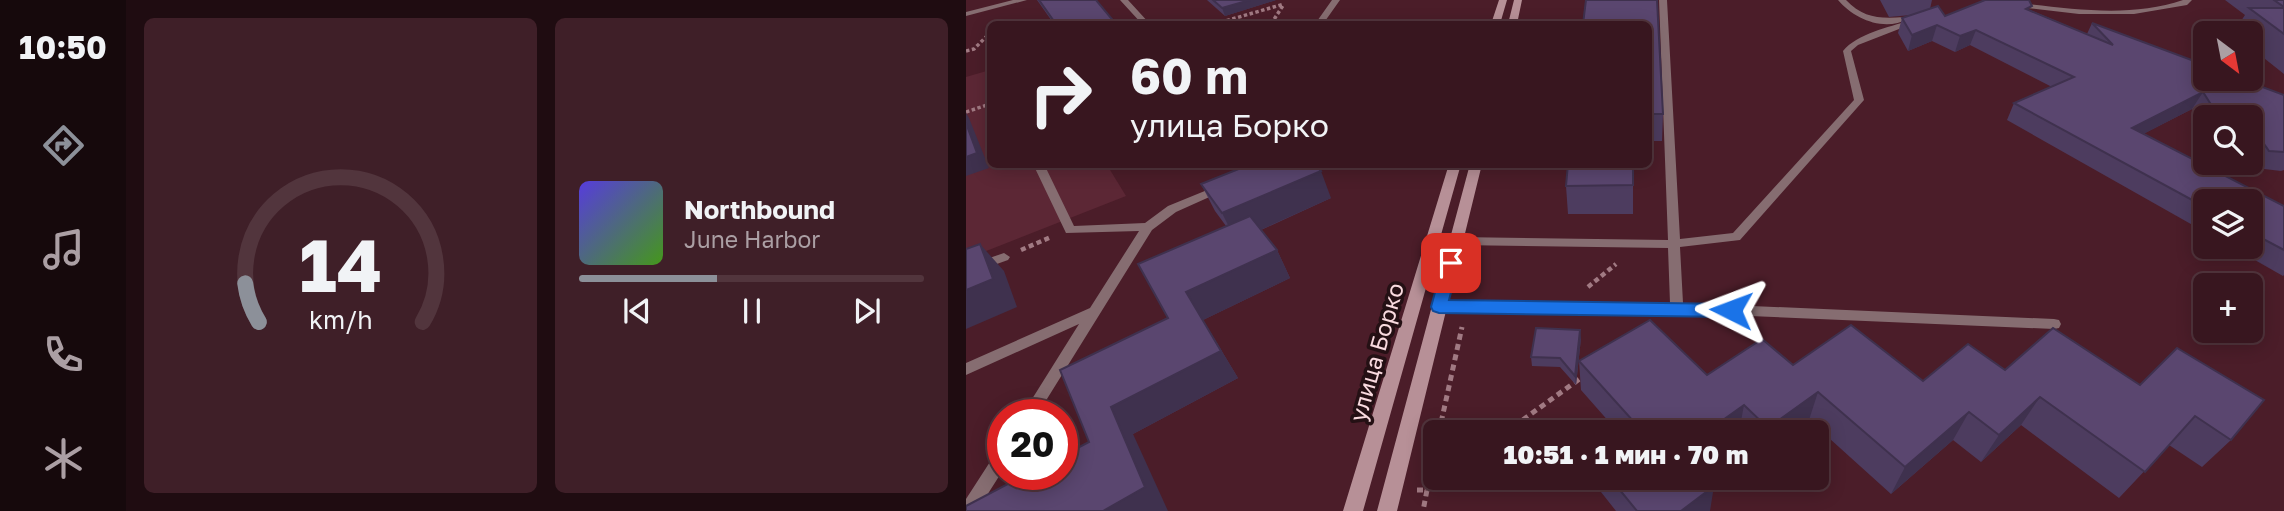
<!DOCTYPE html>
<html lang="ru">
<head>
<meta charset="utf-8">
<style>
	:root { --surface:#38161f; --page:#3f1f28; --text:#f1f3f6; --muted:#ab9fa4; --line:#52353d; --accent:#8c9099 }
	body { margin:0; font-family:"Golos Text",sans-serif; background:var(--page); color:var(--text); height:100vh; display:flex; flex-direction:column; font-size:26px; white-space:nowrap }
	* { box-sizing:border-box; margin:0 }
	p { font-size:23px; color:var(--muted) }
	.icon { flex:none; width:38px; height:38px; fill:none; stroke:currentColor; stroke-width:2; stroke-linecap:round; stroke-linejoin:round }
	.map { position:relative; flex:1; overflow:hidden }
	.side { display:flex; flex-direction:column; gap:18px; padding:18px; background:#1f0c11; width:840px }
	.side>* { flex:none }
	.top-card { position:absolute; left:21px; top:21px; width:665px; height:147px; border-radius:10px; box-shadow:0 4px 18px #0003,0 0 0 2px var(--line); background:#38161f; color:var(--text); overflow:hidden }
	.needle { width:46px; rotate:148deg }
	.buttons { position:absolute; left:1227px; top:21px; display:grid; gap:14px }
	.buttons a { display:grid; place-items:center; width:70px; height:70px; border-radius:10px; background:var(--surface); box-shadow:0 4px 18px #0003,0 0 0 2px var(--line); font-size:35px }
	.speed { position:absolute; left:21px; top:399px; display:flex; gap:14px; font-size:35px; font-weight:700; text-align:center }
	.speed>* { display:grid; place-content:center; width:91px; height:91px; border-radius:50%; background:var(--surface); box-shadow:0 4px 18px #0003,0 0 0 2px var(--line); line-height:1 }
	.speed .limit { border:10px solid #d22; background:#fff; color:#111 }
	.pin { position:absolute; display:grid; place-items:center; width:60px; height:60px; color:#fff; margin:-30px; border-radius:14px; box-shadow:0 4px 10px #0006 }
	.me { position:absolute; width:77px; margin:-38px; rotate:273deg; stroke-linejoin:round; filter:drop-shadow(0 0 5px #0008) }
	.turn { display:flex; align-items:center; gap:24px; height:147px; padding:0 28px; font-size:32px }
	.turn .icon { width:91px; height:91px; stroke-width:2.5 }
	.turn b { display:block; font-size:49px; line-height:60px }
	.side .widget { flex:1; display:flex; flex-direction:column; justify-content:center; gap:10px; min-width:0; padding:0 24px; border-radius:10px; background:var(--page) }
	.side .dial { align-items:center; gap:0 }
	.dial svg { height:182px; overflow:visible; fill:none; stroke:var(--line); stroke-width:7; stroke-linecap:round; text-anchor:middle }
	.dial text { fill:var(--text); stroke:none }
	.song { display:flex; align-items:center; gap:21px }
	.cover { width:84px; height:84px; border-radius:10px; background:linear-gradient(135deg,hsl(250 70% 55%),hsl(100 70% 35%)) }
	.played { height:7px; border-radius:4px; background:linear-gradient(90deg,var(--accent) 40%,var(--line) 40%) }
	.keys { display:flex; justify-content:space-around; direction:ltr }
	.side .tiles { flex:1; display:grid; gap:18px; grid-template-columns:repeat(2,1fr) }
	.trip { position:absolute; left:457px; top:420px; width:406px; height:70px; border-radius:10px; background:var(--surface); box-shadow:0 4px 18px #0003,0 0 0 2px var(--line); font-weight:800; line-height:70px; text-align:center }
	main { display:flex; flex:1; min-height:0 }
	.menu { display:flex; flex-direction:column; width:126px; justify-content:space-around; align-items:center; background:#16090c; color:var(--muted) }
	.menu .icon { width:49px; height:49px }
	.menu .current { color:var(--accent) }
	.menu b { font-size:32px; color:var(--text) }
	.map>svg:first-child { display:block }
	.built { fill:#5c2735 }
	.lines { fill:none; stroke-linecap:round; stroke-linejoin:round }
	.path-far2 { stroke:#a17a83; stroke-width:3.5; stroke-dasharray:3.5 2.5; stroke-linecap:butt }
	.path-far1 { stroke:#a17a83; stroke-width:4.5; stroke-dasharray:5 3.5; stroke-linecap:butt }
	.path { stroke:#a17a83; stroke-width:5; stroke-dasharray:6 4.5; stroke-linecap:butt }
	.service { fill:#866d71; fill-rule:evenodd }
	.secondary { fill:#b79097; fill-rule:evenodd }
	.wall { fill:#4d3c5f }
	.shaded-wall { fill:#3f314e }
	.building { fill:#5a466f; stroke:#3f314e; stroke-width:2 }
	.route { fill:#1a73e8; stroke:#114b97; stroke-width:2 }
	.labels { text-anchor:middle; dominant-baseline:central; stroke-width:7; stroke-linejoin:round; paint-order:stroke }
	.street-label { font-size:23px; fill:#f9dadf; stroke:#241014 }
</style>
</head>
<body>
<main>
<nav class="menu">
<b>10:50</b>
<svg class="icon current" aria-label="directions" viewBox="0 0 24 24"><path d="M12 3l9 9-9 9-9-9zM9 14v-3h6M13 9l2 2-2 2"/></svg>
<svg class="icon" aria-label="music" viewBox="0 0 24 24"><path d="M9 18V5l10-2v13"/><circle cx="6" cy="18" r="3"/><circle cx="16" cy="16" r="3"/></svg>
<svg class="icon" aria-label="phone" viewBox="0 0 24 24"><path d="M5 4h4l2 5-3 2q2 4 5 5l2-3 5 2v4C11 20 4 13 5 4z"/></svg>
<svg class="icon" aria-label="climate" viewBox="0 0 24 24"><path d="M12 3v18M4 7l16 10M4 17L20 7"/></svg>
</nav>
<section class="side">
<div class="tiles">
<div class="widget dial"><svg viewBox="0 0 100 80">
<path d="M14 69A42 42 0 1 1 86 69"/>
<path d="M14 69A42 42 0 0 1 8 52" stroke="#8c9099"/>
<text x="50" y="56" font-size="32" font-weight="700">14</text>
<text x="50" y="72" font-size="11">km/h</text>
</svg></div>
<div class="widget">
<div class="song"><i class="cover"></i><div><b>Northbound</b><p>June Harbor</p></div></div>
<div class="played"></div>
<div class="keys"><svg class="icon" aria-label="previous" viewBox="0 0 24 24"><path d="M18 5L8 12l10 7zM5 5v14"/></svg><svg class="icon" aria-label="pause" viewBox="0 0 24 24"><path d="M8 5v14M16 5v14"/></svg><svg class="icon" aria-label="next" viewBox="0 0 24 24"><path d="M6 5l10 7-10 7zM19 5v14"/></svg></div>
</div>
</div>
</section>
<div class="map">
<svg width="1318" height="511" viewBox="0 0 1318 511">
	<rect width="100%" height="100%" fill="#4b1d29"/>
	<path class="built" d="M24,70V164L141,165L160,196L0,259V77Z"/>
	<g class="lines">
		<path class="path-far2" d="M249,24L318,4
			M305,24L318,4
			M0,51L8,49L24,33
			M0,112L24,104"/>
		<path class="path-far1" d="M55,250L85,237
			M622,287L650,264"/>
		<path class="path" d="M473,432L496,327
			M540,432L619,375
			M451,490H461L457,511
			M461,490L469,451
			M461,490L478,478"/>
		<path class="service" d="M47,0H61L0,16V12Z
			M154,0H162L184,24H176Z
			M366,0H374L357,24H349Z
			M693,0H701L714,239L767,233L888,100L877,51C892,33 922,28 944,20L951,22L892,45L885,51L898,100L774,240L714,247L717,303L1088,319L1093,320L1095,324L1093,328L1088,329L711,313L468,310L466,307L468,304L473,302L704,303L702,248L490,245L484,241L490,237L702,240Z
			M872,0H880C897,18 914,19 938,17L942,19C918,32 888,19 872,0Z
			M1217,0H1226L1221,5L1168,14H1113L1052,7L1048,5L1052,3C1106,9 1165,18 1217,0Z
			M67,164H78L108,226L179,223L202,206L251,186H259L261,188L259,190L210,212L186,230L71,415H56L113,324L0,375V363L124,308L173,231L100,233Z
			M38,253L44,257L42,260L0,275V266Z
			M37,449V470L11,511H0V499L31,451Z"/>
		<path class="secondary" d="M533,0H541L534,24H525Z
			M548,0H556L551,24H542Z
			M483,164H495L397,511H377Z
			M504,164H516L431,511H411Z"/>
	</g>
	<path class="wall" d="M71,0H130L150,24H88Z
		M241,0H310L259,16Z
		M914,0H966L964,9L979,16L1064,10L1121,34L1126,23L1318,95V170L1315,171L1290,168L1284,159V117H1239V129L1226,109L1177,134L1318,206V275L1317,276L1266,247H1284V201H1239V232L1041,120L1048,103L1086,87L1004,45L989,52L966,41L942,51L932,33L936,18L945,15L923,17Z
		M1259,0H1318V74L1284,47V33H1267L1279,15Z
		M682,24L697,114L696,141H682Z
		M667,164V214H602L600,186Z
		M235,184L365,198L295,230L311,250L324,278L237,320L272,378L167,434L123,442L260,226L249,211Z
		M615,338L610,385L594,367L566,366L565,357Z
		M1211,348L1265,440L1236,467L1203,445L1153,498L1055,425L1015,462L987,440L925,494L843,420L827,432H652L615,390L613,361L741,375L827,365L957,381L1039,370L1174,385Z
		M634,478H741L744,511H650L635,492Z"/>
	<path class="shaded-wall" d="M284,0H310L259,16L256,8Z
		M971,25L966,41L942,51L946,35Z
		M1010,30L1004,45L989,52L994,36Z
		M1237,92L1226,109L1156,145L1166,128Z
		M0,113L3,118L23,168L0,176Z
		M355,171L365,198L270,241L256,213Z
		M14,244L38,271L51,307L0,329V290Z
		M311,250L324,278L237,320L272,378L167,434L202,511H137L145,407L220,292Z
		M614,330L615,338L610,385L609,376Z
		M852,392L843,420L827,432H801L802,428Z
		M1074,397L1055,425L1015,462L1033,435Z
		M778,405L773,432H740Z
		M1003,412L987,440L925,494L939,467Z
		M748,486L744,511H715Z"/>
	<path class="building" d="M73,0H130L150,24H90Z
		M247,0H284L256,8Z
		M620,0H691L697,114H682V24H617Z
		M1019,0H1063L1066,6L1060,9L1147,45L1126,23L1239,65V79H1275L1318,95V152L1303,151L1287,128L1284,127V117H1253L1237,92L1166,128L1318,206V250L1284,232V201H1239V207L1048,103L1108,77L1010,30L994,36L971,25L946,35L936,18L972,6L979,16Z
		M1308,0H1318V7Z
		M1283,8H1318V34Z
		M0,123L11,153L0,157Z
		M285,164H349L355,171L256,213L235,184Z
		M602,164H667V185L600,186Z
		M284,216L311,250L220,292L255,351L145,407L179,487L137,511H0V506L61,474H96V456L123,442L94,370L202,318L172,264Z
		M14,244L27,279L0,290V249Z
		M684,320L741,375L796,339L827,365L885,325L957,381L1002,344L1039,370L1087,328L1174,385L1211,348L1298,400L1265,440L1229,416L1179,472L1074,397L1033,435L1003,412L939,467L852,392L802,428L778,405L740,432H677L613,361Z
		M570,328L614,330L609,376L594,358L565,357Z
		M644,478H741L748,486L715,511H671Z"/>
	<path class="route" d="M485,257L493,263L483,300L765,304L771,306L773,310L771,315L765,317L473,313L467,311L465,307L477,263Z"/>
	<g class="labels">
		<g class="street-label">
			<text transform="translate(410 352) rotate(-74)">улица Борко</text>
		</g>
	</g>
</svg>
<div class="buttons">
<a><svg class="needle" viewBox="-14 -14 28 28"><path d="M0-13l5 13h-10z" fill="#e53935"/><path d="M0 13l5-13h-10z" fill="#ab9fa4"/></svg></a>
<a><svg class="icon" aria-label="search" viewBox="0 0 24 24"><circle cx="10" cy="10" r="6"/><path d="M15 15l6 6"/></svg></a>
<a><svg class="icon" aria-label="layers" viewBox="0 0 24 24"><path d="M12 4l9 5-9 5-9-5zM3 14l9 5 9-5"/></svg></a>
<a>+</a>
</div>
<div class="speed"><div class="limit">20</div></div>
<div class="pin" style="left:485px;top:263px;background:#d93025"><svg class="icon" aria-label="arrive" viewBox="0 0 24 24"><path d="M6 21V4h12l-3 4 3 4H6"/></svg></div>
<svg class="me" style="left:765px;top:310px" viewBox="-20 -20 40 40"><path d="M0-17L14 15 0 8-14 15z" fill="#1a73e8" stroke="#fff" stroke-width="4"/></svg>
<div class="trip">10:51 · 1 мин · 70 m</div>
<div class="top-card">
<div class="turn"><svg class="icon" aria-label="right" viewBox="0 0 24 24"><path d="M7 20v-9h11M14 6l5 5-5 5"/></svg><div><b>60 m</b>улица Борко</div></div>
</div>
</div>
</main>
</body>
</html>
